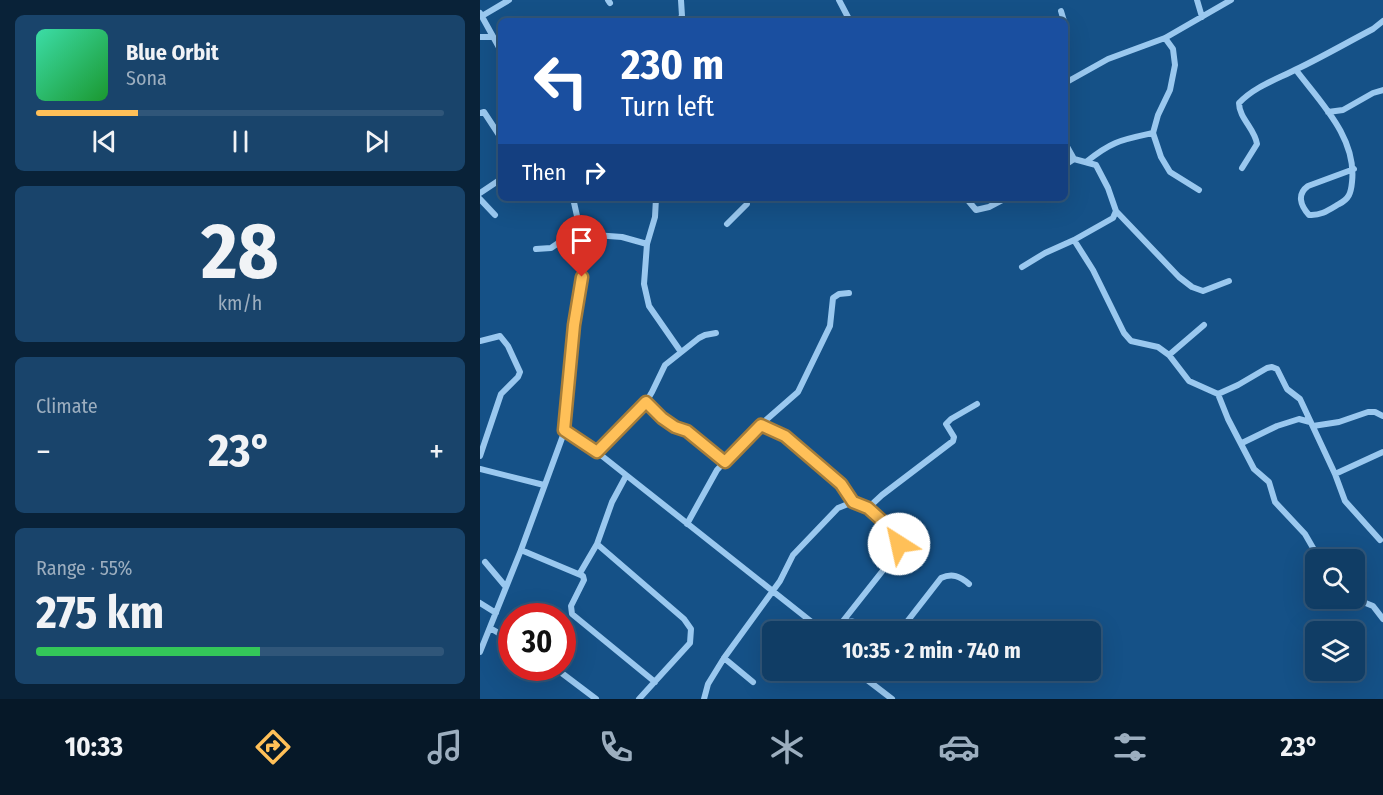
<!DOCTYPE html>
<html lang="en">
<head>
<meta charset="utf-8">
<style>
	:root { --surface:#103d65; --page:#19446b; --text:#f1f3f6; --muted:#9caebf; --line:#305679; --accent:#ffc058 }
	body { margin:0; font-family:"Fira Sans Condensed",sans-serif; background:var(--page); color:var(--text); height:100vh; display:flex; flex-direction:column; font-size:22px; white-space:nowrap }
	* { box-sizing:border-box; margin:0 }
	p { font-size:20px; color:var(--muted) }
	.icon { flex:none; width:33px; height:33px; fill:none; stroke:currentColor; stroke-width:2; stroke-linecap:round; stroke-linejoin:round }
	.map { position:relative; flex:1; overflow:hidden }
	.details { display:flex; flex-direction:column; gap:15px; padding:15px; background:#092238; width:480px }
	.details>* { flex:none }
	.top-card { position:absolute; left:18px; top:18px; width:570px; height:183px; border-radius:9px; box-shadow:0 6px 24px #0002,0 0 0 2px var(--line); background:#1a4fa0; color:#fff; overflow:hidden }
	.fabs { position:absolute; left:825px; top:549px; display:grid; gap:12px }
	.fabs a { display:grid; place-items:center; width:60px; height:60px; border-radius:9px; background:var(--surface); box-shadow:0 6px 24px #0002,0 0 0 2px var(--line); font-size:30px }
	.speed { position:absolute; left:18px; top:603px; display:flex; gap:12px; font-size:30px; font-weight:700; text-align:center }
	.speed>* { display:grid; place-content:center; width:78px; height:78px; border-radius:50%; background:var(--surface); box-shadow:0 6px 24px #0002,0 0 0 2px var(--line); line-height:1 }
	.speed .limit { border:9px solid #d22; background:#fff; color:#111 }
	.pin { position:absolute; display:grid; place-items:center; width:51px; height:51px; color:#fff; margin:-62px -26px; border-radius:50% 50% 50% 0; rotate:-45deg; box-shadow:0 0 6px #0007 }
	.pin .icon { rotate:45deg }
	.me { position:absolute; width:66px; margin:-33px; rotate:325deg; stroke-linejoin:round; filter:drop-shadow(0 0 4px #0008) }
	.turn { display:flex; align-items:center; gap:21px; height:126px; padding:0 24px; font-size:27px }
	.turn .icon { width:78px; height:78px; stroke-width:2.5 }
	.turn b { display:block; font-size:42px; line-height:51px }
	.then { display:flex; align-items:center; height:57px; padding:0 24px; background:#0003; gap:12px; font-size:22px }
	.big { font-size:45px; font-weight:700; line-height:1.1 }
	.details .tile { flex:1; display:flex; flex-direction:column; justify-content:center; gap:9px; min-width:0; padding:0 21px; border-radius:9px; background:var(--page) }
	.details .dial { align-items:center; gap:0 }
	.dial b { font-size:78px; line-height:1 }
	.song { display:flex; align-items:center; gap:18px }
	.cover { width:72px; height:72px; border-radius:9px; background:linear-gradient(135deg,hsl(160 70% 55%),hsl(130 70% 35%)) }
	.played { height:6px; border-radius:3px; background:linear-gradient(90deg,var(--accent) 25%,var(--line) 25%) }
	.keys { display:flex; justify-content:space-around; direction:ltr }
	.heat { display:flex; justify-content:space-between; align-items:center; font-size:33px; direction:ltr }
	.charge { height:9px; border-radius:4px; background:linear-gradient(90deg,#34c759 55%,var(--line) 0) }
	.trip { position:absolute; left:282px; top:621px; width:339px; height:60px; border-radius:9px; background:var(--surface); box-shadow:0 6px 24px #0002,0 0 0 2px var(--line); font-weight:700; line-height:60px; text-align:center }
	.tab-bar { display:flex; height:96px; justify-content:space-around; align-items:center; background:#061828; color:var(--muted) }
	.tab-bar .icon { width:42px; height:42px }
	.tab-bar .on { color:var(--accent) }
	.tab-bar b { font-size:27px; color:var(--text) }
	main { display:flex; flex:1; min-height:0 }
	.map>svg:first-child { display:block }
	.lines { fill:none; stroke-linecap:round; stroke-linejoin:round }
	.street { stroke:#9ac8ef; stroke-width:6 }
	.route-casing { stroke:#a67d39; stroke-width:15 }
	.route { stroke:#ffc058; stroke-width:10 }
</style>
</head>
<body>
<main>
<section class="details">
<div class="tile">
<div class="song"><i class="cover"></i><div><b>Blue Orbit</b><p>Sona</p></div></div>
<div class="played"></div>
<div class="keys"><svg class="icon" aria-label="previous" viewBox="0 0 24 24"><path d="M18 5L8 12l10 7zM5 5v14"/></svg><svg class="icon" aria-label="pause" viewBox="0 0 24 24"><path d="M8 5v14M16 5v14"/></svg><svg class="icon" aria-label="next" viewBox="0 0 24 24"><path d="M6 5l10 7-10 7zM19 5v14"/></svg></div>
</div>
<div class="tile dial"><b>28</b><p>km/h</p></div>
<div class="tile"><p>Climate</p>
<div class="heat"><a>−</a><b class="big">23°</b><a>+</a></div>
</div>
<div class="tile"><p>Range · 55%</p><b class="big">275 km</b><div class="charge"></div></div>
</section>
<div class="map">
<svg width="903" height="699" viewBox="0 0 903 699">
	<rect width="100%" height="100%" fill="#155187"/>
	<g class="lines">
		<path class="street" d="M128,0L130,3
			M359,0L370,21
			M717,0L722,17
			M581,11L584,21
			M0,13L21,51
			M2,16L29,0
			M198,21L202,16L201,0
			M0,37H13
			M685,38L693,49L695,65L690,90L678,115L673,133L681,157L690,172L719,190
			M816,70C841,103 877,138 872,182C871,193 869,199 859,204C849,210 841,216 829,215C820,205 817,194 828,186L874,169
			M585,83L628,59L685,38L751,0
			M848,112L863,110L893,93L903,90
			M0,113L4,112L21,138
			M585,143L594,159L616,165L628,188L636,211L699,277L712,287L723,291L749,281
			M606,162C632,141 641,140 673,133
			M585,165L594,159
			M762,168L777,144C775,129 759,118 759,103C775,86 798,79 819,68C844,56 868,42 893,29L903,21
			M0,193L21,179
			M486,198L496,210L509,207L526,198
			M0,199L15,215
			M636,211L633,218L594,240L613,270L644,333L651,341L678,347L689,355L709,381L738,394L748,419L774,469L789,482L795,502L825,534L840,560
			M247,224L267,204L266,198
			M101,234L142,237L167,244L164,284L169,306L201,352
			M167,244L175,217L176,198
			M56,249L71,248L100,228
			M542,267L565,253L594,240
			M0,341L20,336L28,346L40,372L38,377L21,394L0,456
			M689,355L724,325
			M738,394L758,385L787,368L792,367L797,369L807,389L820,399L855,474L865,501L900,540
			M166,402L182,418L195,427L207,431L245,462
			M281,425C310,438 338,460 360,484C373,497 369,499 388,508L402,495L473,441L474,437L466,424L471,419L497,404
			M833,426L859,422L888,412H895L903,416
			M85,430L117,452L333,623L348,629C370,618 375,619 395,632
			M762,443L797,426L819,419L830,422
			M117,452L166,402L172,392L185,365L219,338L225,335L236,333
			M0,469L64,485
			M855,474L903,452
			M207,524L237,470L271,433L318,392L350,326L353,298L359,294L369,293
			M117,544L204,619L211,629L210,643L159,699
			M41,550L103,576L104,580L91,606L92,614L175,682
			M5,562L26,587
			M100,573L117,544L132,502L146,476
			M873,598L893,606L903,619
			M0,603L16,613
			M363,621L408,564L420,539L418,535L388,508
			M10,628L32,641
			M419,632L461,578C472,573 480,576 489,584
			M0,652L41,550L85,430L94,325L103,259L101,234L93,198
			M244,658L273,682
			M75,668L116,699
			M387,670L385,674L386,679L412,699
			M224,699L228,684L244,658L300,581L313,555L358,508L373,502"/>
	</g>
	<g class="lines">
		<defs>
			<path id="route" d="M102,277L94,325L84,430L117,452L166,402L182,418L195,427L207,431L245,462L281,425L305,436L361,484L373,502L388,508L418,535L420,539L419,544"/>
		</defs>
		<use href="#route" class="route-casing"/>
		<use href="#route" class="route"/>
	</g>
</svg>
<div class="fabs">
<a><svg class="icon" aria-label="search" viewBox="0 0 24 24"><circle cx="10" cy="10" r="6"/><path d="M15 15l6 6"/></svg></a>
<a><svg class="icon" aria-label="layers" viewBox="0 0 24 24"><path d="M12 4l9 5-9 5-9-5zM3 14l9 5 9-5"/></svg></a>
</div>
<div class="speed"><div class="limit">30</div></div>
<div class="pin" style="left:102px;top:277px;background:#d93025"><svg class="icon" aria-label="arrive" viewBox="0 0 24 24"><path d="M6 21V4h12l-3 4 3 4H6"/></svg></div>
<svg class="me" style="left:419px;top:544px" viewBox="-20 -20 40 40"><circle r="19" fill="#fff"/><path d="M0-13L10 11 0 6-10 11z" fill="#ffc058"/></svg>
<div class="trip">10:35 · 2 min · 740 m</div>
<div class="top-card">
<div class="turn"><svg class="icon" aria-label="left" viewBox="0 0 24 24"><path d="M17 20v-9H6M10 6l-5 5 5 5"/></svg><div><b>230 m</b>Turn left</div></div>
<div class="then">Then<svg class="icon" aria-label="right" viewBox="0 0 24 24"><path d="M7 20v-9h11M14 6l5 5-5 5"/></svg></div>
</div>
</div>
</main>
<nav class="tab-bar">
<b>10:33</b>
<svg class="icon on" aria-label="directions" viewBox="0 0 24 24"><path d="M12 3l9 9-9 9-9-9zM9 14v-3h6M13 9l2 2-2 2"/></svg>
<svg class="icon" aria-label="music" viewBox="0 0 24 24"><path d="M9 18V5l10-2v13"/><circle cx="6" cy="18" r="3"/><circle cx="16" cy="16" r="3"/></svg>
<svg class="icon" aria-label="phone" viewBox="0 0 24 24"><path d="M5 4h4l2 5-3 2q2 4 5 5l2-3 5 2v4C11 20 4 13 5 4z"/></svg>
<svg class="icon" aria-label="climate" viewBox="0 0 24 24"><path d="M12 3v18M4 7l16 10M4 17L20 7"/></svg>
<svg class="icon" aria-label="car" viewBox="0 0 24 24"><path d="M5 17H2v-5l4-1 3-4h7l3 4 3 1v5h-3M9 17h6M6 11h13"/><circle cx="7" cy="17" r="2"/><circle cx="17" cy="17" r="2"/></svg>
<svg class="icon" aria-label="filters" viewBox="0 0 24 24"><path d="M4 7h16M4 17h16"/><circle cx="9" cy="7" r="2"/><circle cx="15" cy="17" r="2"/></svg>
<b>23°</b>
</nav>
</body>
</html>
